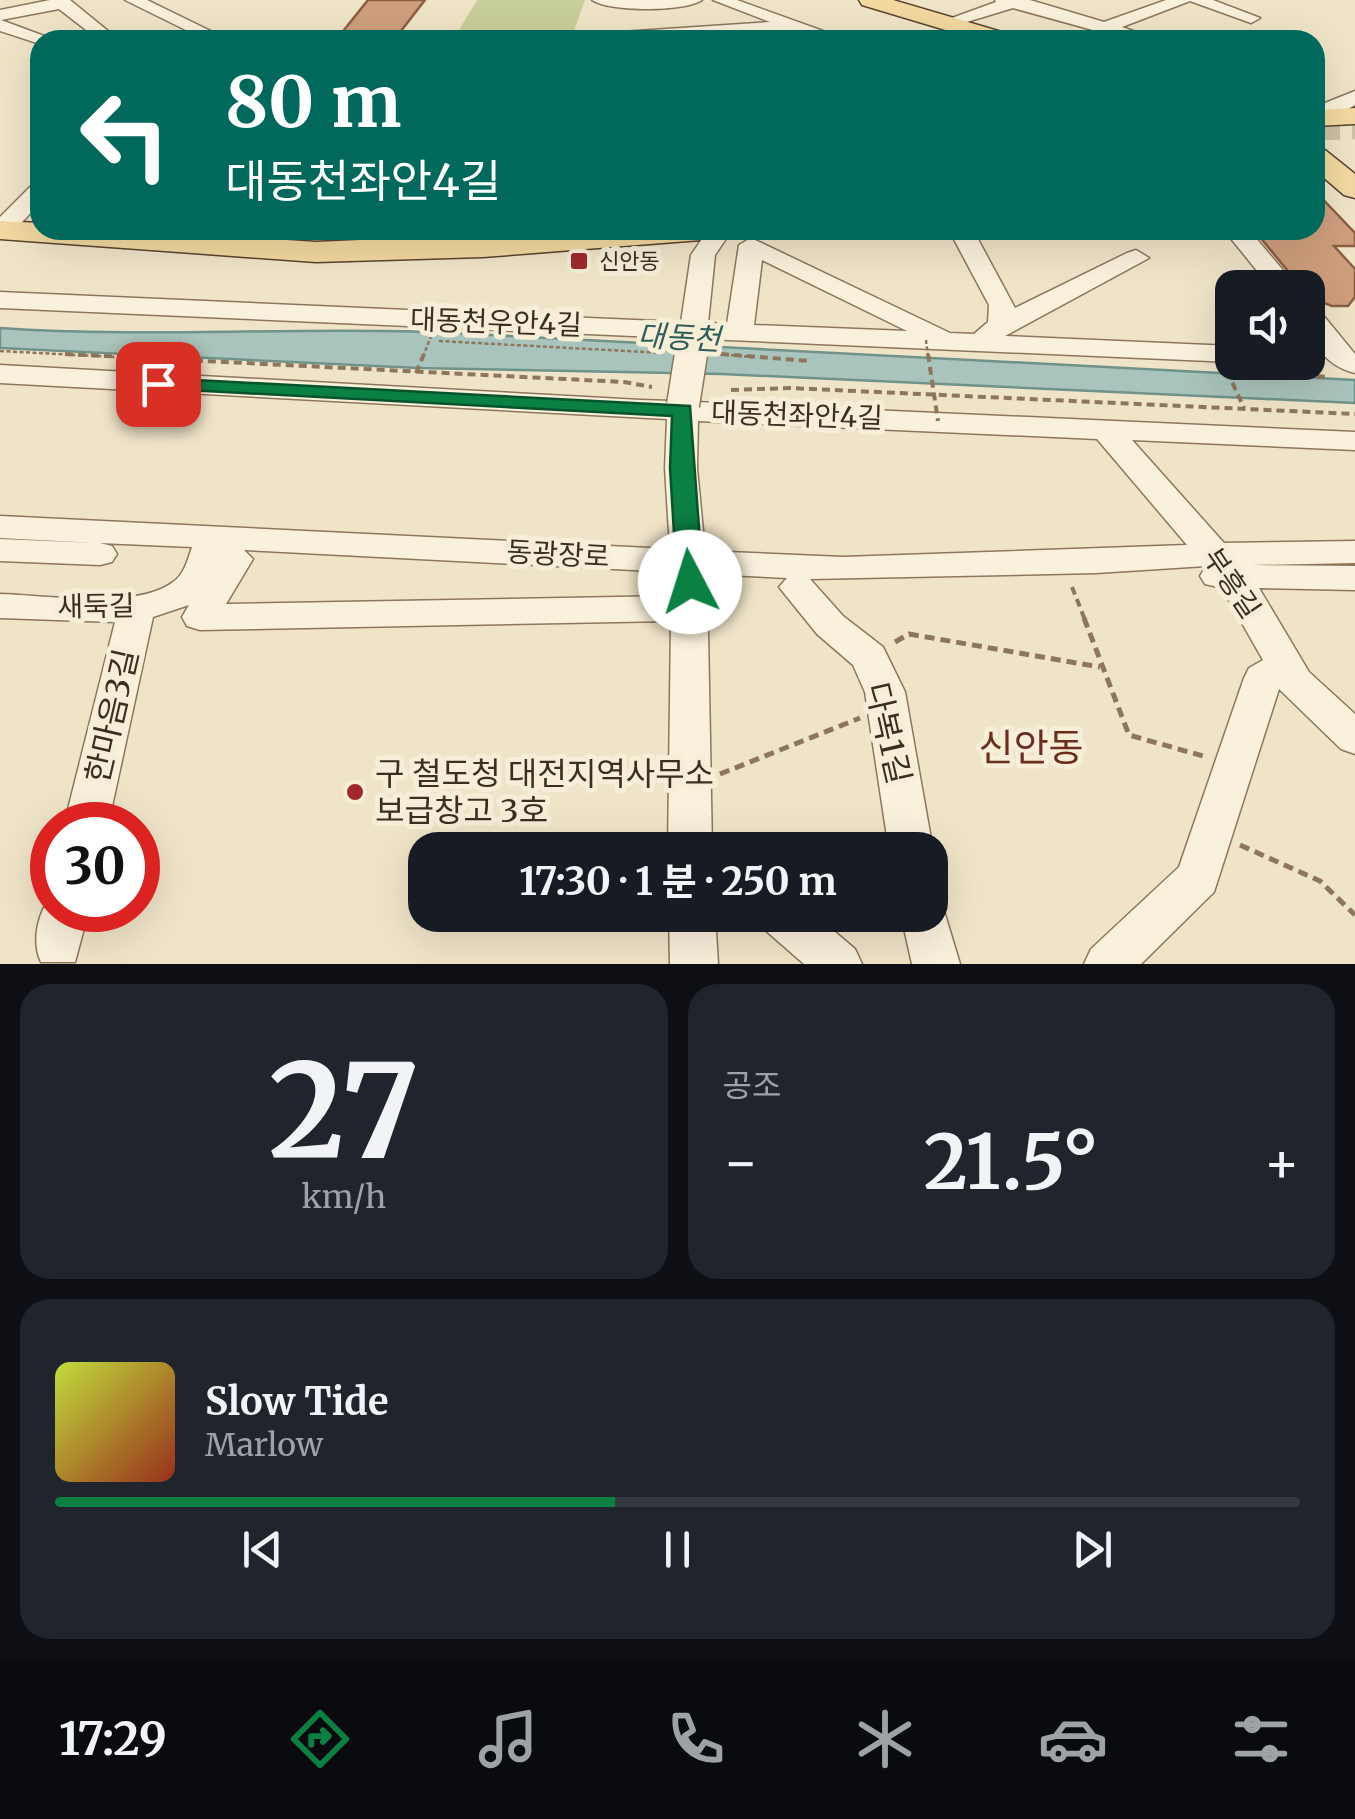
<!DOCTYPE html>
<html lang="ko">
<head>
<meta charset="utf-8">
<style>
	:root { --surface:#171b24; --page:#20242c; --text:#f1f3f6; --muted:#9ea1a6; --line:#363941; --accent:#0b8043 }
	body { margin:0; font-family:Merriweather,"Noto Sans KR",serif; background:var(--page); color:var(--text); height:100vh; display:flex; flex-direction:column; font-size:38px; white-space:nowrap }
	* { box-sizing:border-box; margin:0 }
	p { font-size:32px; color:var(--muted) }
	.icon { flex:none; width:55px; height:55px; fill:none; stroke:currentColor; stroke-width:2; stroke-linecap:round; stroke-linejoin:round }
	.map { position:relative; height:964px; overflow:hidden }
	.details { display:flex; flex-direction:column; gap:20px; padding:20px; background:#0d0f14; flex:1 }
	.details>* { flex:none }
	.top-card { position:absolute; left:30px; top:30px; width:1295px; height:210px; border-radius:30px; box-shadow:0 10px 40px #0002; background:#00695c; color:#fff; overflow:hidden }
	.tools { position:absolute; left:1215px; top:270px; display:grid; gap:20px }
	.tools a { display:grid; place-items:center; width:110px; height:110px; border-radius:20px; background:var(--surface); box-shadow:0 10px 40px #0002; font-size:50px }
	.speed { position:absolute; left:30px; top:802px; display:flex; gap:20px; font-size:50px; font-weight:700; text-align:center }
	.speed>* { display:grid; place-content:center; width:130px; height:130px; border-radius:50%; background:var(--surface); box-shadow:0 10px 40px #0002; line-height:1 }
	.speed .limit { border:15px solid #d22; background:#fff; color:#111 }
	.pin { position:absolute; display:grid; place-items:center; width:85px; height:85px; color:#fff; margin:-42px; border-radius:20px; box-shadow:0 5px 15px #0006 }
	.me { position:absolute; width:110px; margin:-55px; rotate:355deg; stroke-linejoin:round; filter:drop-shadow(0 0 8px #0008) }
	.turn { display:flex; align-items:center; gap:35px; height:210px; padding:0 30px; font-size:45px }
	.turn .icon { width:130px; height:130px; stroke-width:2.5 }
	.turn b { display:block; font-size:70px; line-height:85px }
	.big { font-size:75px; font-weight:700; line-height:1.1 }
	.details .widget { flex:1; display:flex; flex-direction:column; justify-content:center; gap:15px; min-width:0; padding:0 35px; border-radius:30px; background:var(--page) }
	.details .dial { align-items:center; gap:0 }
	.dial b { font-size:130px; line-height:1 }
	.song { display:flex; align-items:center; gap:30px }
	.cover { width:120px; height:120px; border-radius:15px; background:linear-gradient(135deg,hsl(70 70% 55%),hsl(10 70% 35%)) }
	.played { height:10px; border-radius:5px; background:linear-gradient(90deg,var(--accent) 45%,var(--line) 45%) }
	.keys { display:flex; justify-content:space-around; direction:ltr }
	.heat { display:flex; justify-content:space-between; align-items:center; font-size:55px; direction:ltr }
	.details .tiles { flex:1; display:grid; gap:20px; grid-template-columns:1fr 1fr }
	.widget:last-child { grid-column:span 2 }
	.trip { position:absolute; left:408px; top:832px; width:540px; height:100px; border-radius:30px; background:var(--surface); box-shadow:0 10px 40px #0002; font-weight:700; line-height:100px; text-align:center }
	.tabs { display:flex; height:160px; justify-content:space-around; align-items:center; background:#090b0e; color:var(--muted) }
	.tabs .icon { width:70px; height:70px }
	.tabs .current { color:var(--accent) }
	.tabs b { font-size:45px; color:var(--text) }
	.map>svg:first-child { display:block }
	.green { fill:#c9cf9b }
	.water { fill:#a9c4bc; stroke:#6f938a; stroke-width:2.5 }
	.building { fill:#cf9f7d; stroke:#8d5f41; stroke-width:2.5 }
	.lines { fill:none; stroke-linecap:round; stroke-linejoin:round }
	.major-tunnel { stroke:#ccc0a6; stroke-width:25; stroke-dasharray:25 12; stroke-linecap:butt }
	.minor-casing { stroke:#8d765c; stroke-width:3 }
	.major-casing { stroke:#5b4430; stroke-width:3 }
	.path-far2 { stroke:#8d765c; stroke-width:2.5; stroke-dasharray:4 2.5; stroke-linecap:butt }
	.path-far1 { stroke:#8d765c; stroke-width:4; stroke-dasharray:8 5; stroke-linecap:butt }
	.path { stroke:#8d765c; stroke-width:5; stroke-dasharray:10 6; stroke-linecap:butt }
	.minor { fill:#faf1dc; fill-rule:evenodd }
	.major { fill:#f3d9a0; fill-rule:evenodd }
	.minor-bridge-far1-casing { stroke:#8d765c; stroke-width:28; stroke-linecap:butt }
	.minor-bridge-casing { stroke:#8d765c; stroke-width:35; stroke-linecap:butt }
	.path-bridge-far1 { stroke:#8d765c; stroke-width:2.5; stroke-dasharray:4 2.5; stroke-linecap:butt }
	.path-bridge { stroke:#8d765c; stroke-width:4; stroke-dasharray:8 5; stroke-linecap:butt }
	.minor-bridge-far1 { stroke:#faf1dc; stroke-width:25 }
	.minor-bridge { stroke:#faf1dc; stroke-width:32 }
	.route { fill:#0b8043; stroke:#07532c; stroke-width:2.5 }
	.poi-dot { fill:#9e2a2b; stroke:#f7eed8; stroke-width:4 }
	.labels { text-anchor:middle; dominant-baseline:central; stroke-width:10; stroke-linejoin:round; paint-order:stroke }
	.far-poi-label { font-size:22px; fill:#3d2e20; stroke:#f7eed8; text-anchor:start }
	.street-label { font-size:28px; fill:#3d2e20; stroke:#f7eed8 }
	.water-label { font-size:30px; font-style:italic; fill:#2f5d5a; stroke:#f7eed8 }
	.near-street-label { font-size:32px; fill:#3d2e20; stroke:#f7eed8 }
	.near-poi-label { font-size:32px; fill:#3d2e20; stroke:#f7eed8; text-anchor:start }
	.near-quarter-label { font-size:38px; fill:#6b2e1e; stroke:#f7eed8 }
</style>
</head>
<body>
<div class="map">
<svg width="1355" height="964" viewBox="0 0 1355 964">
	<rect width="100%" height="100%" fill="#f0e4c8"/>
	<path class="green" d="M477,0H585L574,31L459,30Z"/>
	<path class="water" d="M0,328C144,338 289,327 433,332L1355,380V403L722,374L418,368L0,348Z"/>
	<path class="building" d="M368,0H425L394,40H336Z
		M1315,191L1355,233V246H1334L1355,269V297L1348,306H1332L1308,297V288H1302L1254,230H1315Z"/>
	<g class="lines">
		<path class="major-tunnel" d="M1315,128L1355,127"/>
		<defs>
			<path id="minor" d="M50,0H70L119,40H99L59,9L1,20L55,40H40V44L0,31V10Z
				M125,0H147L229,40H206Z
				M592,0H702C685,12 609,12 592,0Z
				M713,0H737L848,40H822L795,31L658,40H567L576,35L770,22Z
				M995,0H1030L1104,22L1166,0H1213L1260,18L1251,23L1190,1L1122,27L1158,40H1129L1013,8L947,28L938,23L996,2Z
				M1355,91V105L1340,114L1315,119V107Z
				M40,183V203L10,235L0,237V217L32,185Z
				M708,230H732L715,255L708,323L727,324L739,245L751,238L950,333L974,334L988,322L989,305L949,230H973L1015,308L1127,253L1136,250L1149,258L1005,336L1232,346V362L706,339L693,346L679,338L0,308V292L681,322L691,255ZM762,260L907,331L754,325Z
				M1224,230H1249L1298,288H1271Z
				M1308,307L1318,309L1355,354V373C1323,365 1306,338 1308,307Z
				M0,365L641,400L671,401L683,396L696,402L1355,432V450L1132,440L1224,543L1355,541V563L1251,565L1355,566V590L1259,588L1309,672L1355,714V754L1341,749L1279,689L1214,892L1141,964H1084L1091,949L1179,867L1244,678L1249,668L1263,660L1222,588L1205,584L1200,576L1206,566L1096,573L810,579L843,616L883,647L905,692L933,850L930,857V850H889L865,692L853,665L817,634L779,587L787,578L707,574L712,850H668L671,621L200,630L187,626L182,617L189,605L153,617L108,825H64L115,622L0,618V594C44,595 137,610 173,582C184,575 188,559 192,547L100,543L112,546L117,554L112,562L100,565L0,561V539L96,543L0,538V516L670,549L665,468L667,419L0,383ZM698,421L1097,439L1187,545L843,557L705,551L697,468ZM244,550L671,572L672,596L226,604L253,559Z
				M52,895V910H89L75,962H41C31,941 38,912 52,895Z
				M930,897L941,901L960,964H912L901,915H930Z
				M669,915H715L718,964H670Z
				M758,915H815L855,949L862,964H804L764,929Z"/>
			<path id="major" d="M859,0H893L1012,35L1016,40H979L862,5Z
				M1355,108V124L1315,126V110Z
				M1315,147L1325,150L1355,174V198L1344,195L1315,170Z
				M0,221L40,223V230H138L316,242L584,230H730L725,237L714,239L483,257L316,262L0,239Z"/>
		</defs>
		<use href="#minor" class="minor-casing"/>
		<use href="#major" class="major-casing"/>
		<path class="path-far2" d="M439,341L664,353
			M0,351L115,357
			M718,354L753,357
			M423,357L431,336"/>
		<path class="path-far1" d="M65,354L624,382L652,387
			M721,354L809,361
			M1227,371L1244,408
			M1239,372L1330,377
			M416,373L424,354
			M731,390L790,388L1355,414
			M1072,587L1085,620"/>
		<path class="path" d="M1084,618L1129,735L1203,756
			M895,642L909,634L1100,667
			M720,774L860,718
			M1240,845L1320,881L1355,915"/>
		<use href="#minor" class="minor"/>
		<use href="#major" class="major"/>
		<defs>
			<path id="minor-bridge-far1" d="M690,357L693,338"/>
			<path id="minor-bridge" d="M683,405L691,354"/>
		</defs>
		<use href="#minor-bridge-far1" class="minor-bridge-far1-casing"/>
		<use href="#minor-bridge" class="minor-bridge-casing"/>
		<path class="path-bridge-far1" d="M926,340L928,357"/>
		<path class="path-bridge" d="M928,354L938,421"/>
		<use href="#minor-bridge-far1" class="minor-bridge-far1"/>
		<use href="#minor-bridge" class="minor-bridge"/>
	</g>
	<path class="route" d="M158,378L690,406L703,582L690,590L677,582L670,468L672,416L151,388V379Z"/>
	<g class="poi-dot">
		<rect x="569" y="251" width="20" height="20" rx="5"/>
		<circle cx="355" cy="792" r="10"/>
	</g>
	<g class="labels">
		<g class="far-poi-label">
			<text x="599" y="261">신안동</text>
		</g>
		<g class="street-label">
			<text transform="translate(496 322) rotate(2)">대동천우안4길</text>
			<text transform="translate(797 415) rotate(2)">대동천좌안4길</text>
			<text transform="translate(558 554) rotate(3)">동광장로</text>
			<text transform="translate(1232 583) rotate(56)">부흥길</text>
			<text transform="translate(96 606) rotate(-1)">새둑길</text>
		</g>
		<g class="water-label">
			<text transform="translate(679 337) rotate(3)">대동천</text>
		</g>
		<g class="near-street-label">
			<text transform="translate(112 716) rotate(-77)">한마음3길</text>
			<text transform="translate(888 733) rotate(77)">다복1길</text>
		</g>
		<g class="near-poi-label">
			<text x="375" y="774">구 철도청 대전지역사무소<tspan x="375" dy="37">보급창고 3호</tspan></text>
		</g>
		<g class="near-quarter-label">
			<text x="1031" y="747">신안동</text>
		</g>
	</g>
</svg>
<div class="tools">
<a><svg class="icon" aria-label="sound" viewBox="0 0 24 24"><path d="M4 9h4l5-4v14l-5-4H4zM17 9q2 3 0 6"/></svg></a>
</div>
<div class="speed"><div class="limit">30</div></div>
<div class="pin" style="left:158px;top:384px;background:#d93025"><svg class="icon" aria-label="arrive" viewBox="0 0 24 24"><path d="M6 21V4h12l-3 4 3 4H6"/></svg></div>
<svg class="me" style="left:690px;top:582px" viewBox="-20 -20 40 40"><circle r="19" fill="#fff"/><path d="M0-13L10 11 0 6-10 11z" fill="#0b8043"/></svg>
<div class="trip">17:30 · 1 분 · 250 m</div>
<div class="top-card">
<div class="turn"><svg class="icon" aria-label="left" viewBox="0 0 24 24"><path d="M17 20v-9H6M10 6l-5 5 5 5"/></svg><div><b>80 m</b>대동천좌안4길</div></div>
</div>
</div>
<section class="details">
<div class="tiles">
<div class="widget dial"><b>27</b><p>km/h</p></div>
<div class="widget"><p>공조</p>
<div class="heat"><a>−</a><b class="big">21.5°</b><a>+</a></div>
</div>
<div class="widget">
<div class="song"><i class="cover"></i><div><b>Slow Tide</b><p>Marlow</p></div></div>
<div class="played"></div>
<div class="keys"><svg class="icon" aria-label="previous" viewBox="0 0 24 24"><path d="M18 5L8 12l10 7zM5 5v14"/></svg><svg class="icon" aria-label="pause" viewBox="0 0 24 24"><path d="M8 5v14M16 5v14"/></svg><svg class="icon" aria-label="next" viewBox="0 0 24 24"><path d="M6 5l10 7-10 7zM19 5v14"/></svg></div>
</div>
</div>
</section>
<nav class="tabs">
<b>17:29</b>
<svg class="icon current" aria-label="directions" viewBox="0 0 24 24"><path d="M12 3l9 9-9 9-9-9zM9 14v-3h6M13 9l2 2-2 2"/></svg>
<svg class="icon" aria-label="music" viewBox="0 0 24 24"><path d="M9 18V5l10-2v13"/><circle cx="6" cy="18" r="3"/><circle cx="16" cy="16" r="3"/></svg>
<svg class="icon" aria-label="phone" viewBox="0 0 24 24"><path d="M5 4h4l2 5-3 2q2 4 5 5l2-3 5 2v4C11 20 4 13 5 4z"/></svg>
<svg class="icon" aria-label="climate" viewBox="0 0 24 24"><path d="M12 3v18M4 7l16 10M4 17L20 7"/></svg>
<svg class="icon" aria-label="car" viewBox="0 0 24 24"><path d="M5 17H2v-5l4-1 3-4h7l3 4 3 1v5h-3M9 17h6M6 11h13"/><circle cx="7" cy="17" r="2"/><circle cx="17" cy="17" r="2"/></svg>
<svg class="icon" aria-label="filters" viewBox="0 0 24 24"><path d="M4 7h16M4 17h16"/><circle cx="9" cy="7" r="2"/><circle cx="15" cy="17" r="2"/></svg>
</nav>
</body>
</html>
